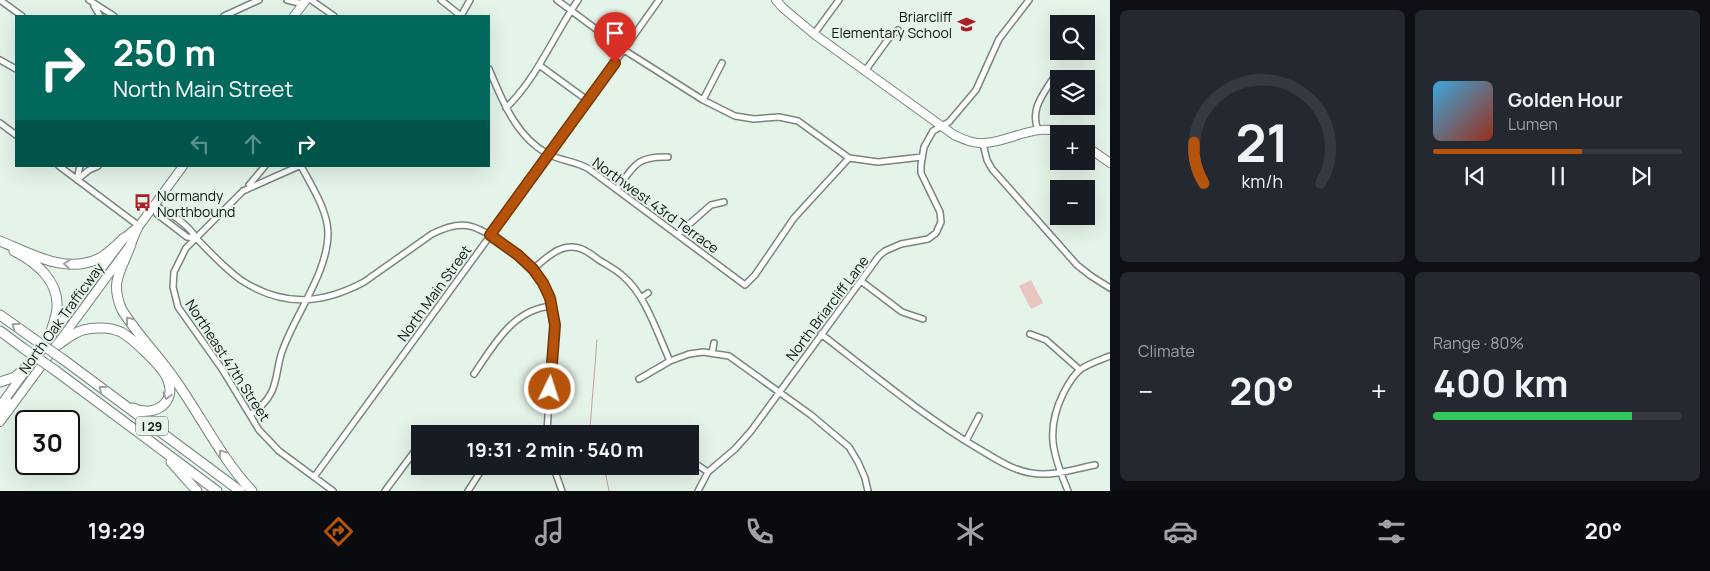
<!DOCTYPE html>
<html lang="en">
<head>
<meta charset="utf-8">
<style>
	:root { --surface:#171b24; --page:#242831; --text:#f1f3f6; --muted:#9ea1a6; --line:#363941; --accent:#b45309 }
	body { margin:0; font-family:Manrope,sans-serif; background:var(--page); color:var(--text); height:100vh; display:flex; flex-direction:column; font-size:19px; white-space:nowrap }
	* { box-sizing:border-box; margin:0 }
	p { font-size:16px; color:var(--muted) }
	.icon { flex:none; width:28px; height:28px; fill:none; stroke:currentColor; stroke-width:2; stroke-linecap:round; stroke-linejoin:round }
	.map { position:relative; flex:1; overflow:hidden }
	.sheet { display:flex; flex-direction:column; gap:10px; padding:10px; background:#0d0f14; width:600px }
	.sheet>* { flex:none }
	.top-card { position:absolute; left:15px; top:15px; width:475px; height:152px; border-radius:0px; box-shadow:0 5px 20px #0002; background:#00695c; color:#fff; overflow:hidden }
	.controls { position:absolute; left:1050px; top:15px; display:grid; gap:10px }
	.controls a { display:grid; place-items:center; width:45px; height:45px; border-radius:0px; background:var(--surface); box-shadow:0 5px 20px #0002; font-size:25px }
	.speed { position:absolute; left:15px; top:410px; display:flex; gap:10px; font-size:25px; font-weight:700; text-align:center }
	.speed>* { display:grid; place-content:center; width:65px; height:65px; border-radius:50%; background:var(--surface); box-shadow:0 5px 20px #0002; line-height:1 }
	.speed .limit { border:2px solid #111; border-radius:8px; background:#fff; color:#111 }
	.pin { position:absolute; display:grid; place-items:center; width:42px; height:42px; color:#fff; margin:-51px -21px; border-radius:50% 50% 50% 0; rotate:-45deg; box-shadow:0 0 5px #0007 }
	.pin .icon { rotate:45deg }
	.me { position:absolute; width:55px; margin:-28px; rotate:4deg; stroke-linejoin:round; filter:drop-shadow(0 0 4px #0008) }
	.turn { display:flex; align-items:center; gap:18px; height:105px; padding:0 15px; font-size:22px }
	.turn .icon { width:65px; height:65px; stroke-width:2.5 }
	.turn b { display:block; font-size:35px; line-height:42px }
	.lanes { display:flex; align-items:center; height:48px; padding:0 15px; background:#0003; justify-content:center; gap:25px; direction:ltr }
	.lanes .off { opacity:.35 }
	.big { font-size:38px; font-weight:700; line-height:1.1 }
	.sheet .tile { flex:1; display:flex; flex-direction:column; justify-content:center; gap:8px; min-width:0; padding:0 18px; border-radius:8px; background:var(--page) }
	.sheet .dial { align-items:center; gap:0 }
	.dial svg { height:130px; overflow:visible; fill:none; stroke:var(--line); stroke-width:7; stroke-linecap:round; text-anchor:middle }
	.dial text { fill:var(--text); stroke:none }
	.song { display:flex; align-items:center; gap:15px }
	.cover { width:60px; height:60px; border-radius:8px; background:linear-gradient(135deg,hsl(200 70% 55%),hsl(10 70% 35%)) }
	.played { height:5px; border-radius:2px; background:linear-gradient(90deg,var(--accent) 60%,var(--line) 60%) }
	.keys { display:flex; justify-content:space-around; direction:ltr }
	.heat { display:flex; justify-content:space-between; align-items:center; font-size:28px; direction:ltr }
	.charge { height:8px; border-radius:4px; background:linear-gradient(90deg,#34c759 80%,var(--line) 0) }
	.sheet .tiles { flex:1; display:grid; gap:10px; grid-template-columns:repeat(2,1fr) }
	.trip { position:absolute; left:411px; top:425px; width:288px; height:50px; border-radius:0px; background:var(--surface); box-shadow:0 5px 20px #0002; font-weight:700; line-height:50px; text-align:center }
	.tabs { display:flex; height:80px; justify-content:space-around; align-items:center; background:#090b0e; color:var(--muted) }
	.tabs .icon { width:35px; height:35px }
	.tabs .active { color:var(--accent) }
	.tabs b { font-size:22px; color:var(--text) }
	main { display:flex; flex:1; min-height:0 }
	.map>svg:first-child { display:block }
	.pitch { fill:#e9c5c1 }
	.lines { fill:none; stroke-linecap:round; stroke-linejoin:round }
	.stream { stroke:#c5a09d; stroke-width:1 }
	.minor-casing { stroke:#78867c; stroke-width:8 }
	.secondary-casing { stroke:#78867c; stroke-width:10 }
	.primary-casing { stroke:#78867c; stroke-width:10 }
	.motorway-casing { stroke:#78867c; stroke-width:11 }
	.minor { stroke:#fff; stroke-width:5 }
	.secondary { stroke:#fff; stroke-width:8 }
	.primary { stroke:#fff; stroke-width:8 }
	.motorway { stroke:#fff; stroke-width:9 }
	.motorway-bridge-casing { stroke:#78867c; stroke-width:11; stroke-linecap:butt }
	.motorway-bridge { stroke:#fff; stroke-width:9 }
	.oneway { stroke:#9fa19f }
	.route-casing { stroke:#753606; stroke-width:12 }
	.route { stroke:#b45309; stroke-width:9 }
	.labels { text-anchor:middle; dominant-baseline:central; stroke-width:4; stroke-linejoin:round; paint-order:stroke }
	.shield { fill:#e5f4e9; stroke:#4e5650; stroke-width:1 }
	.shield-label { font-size:12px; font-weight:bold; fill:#0e130f }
	.poi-label { font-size:14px; fill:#0e130f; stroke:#e5f4e9; text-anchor:end }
	.street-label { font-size:14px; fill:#0e130f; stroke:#e5f4e9 }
</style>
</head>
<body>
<main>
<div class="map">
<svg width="1110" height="491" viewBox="0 0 1110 491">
	<rect width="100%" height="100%" fill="#e5f4e9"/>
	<path class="pitch" d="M1031,280L1043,303L1031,309L1019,286Z"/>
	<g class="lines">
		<path class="stream" d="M592,434L590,428L597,340
			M604,466L609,491"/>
		<defs>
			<path id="minor" d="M0,0L22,16
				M89,0L114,16
				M287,0L303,4
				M311,0L334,16
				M441,0L461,16
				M557,0L624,50L703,100L735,116L754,119L779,117L798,121L849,158L878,162L922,157
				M94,6L100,16
				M224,16L259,0
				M461,16L470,0
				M814,34L839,0
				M0,60L16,69
				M539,65L587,100
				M489,69C502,100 516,137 548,154C561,161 576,161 589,169L745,285L755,275L794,218L849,158
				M865,71L889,38L898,30
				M703,100L722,63
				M506,108C537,78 554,35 578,0
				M0,123L16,135
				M1038,130C1030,110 1042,96 1052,80
				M983,144L987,160L992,169L1077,265L1091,276L1110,288
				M59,166L139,226
				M299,166L243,191L186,248L174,272L173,287L178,307L222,369L259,430L279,451L333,491
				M77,179L80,166
				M77,180L89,170L98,166
				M249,185L265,166
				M617,189C634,166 636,156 668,157
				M154,206C166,209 190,226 196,238C210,252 224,268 241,280C282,307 321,305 364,282L432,234C461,219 474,224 499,241C515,253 532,265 543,283C557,307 553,328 552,354C551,380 548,407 547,434
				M154,206L157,214L187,237L196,238
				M678,234L711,205L724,202
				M533,269C542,262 552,251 564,248C579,244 588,252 599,260C607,265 617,270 624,277C646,296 658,335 670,361
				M861,281L902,312L923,319
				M641,298L648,293
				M821,334C873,374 923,416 979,449C996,459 1012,470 1031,473C1052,477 1074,469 1095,465
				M1030,334L1046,340L1080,370
				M712,353L714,343
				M474,374C494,345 513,309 552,306
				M639,379L670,361L689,354L703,352L729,356L811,415L849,447L858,462L865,478L868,491
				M250,415C258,409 266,403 271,393C278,380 277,363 283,349C296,313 328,272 328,233C328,211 311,185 301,166
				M966,441L979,416
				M690,460L708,472
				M553,466L562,491
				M314,477L549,155L659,0
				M385,491L420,444
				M468,491L484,466
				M698,491L708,472L735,449L751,431L879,256L885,251L901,244L928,239L936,233L941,222L940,212L921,173V165L924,147L933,131L949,122L976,90L999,39L1029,0
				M1068,491C1053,455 1045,431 1063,394C1068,384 1073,375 1081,369C1090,363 1100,360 1110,356"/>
			<path id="secondary" d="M776,0L783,8L814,34L954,135C963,139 973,144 984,143C1011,142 1037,121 1064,134
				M1086,146L1110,163"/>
			<path id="primary" d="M294,16L306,0
				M32,362L124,238L139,226L183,166
				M0,406L24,373
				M0,413L8,402
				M0,422L131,244L138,228"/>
			<path id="motorway" d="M0,241C32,254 66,275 100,258C109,253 117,245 124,238
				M131,244C122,270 109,281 122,310C138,336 161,358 178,384C203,420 222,459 252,491
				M14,251C36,262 59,281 57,308C56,319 51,329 49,339
				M0,315L31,337
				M0,331L23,348
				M56,346C64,341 73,333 83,330C94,327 110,327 121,332C132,338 162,366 167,378C178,402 155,418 133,408
				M64,360L240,491
				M56,371L217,491
				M0,382L15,377L31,363
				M171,462L197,491"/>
		</defs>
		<use href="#minor" class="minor-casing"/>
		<use href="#secondary" class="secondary-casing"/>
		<use href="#primary" class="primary-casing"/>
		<use href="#motorway" class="motorway-casing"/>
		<use href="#minor" class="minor"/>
		<use href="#secondary" class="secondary"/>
		<use href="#primary" class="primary"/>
		<use href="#motorway" class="motorway"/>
		<defs>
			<path id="motorway-bridge" d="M31,337L64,360
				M23,348L56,371"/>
		</defs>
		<use href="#motorway-bridge" class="motorway-bridge-casing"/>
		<use href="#motorway-bridge" class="motorway-bridge"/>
	</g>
	<defs><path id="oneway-chevron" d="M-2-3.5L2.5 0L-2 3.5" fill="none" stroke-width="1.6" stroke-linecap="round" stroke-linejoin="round" transform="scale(1.25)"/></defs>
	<g class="oneway">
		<use href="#oneway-chevron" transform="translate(67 264) rotate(-175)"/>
		<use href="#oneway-chevron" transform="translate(129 320) rotate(-127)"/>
		<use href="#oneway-chevron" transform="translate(15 326) rotate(-145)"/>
		<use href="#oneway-chevron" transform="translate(102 389) rotate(-143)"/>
		<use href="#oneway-chevron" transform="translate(167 396) rotate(105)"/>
		<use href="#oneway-chevron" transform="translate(222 453) rotate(-124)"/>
	</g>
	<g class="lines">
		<defs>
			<path id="route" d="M550,389L555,325L550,298L543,283L533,269L518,255L490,235L615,63"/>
		</defs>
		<use href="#route" class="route-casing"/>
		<use href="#route" class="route"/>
	</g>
	<defs>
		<symbol id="school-bare" viewBox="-9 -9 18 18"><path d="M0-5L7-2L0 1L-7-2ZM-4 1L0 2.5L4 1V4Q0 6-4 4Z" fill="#af1c28" stroke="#e5f4e9" stroke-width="2.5" paint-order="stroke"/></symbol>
		<symbol id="bus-bare" viewBox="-9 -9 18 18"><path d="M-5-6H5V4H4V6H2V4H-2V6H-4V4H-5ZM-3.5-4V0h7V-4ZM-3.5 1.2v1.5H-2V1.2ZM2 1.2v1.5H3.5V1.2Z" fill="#af1c28" stroke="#e5f4e9" stroke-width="2.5" paint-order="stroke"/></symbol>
	</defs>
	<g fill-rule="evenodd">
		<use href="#school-bare" x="954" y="12" width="25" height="25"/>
		<use href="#bus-bare" x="130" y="190" width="25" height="25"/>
	</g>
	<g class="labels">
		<rect class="shield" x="136" y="416.5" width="32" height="19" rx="4"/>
		<g class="shield-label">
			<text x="152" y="426">I 29</text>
		</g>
		<g class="poi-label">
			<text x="952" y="16">Briarcliff<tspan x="952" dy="16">Elementary School</tspan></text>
			<text x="157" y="195" text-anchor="start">Normandy<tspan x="157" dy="16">Northbound</tspan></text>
		</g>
		<g class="street-label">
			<text transform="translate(656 205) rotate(36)">Northwest 43rd Terrace</text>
			<text transform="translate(434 293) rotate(-54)">North Main Street</text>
			<text transform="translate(827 308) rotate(-53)">North Briarcliff Lane</text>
			<text transform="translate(61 318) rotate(-54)">North Oak Trafficway</text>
			<text transform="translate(228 360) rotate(57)">Northeast 47th Street</text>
		</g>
	</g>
</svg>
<div class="controls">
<a><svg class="icon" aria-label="search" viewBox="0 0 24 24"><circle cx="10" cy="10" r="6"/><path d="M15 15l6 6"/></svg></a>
<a><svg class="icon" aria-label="layers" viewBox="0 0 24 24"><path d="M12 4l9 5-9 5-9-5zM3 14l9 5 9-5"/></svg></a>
<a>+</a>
<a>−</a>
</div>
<div class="speed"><div class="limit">30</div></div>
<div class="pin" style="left:615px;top:63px;background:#d93025"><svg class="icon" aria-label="arrive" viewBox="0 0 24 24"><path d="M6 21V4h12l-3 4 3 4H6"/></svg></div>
<svg class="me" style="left:550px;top:389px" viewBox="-20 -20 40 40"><circle r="17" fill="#b45309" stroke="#fff" stroke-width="3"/><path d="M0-11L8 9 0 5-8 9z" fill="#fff"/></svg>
<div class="trip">19:31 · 2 min · 540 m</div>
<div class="top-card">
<div class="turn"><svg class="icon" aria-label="right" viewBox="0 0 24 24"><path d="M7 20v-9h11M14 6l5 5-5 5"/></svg><div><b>250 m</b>North Main Street</div></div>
<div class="lanes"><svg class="icon off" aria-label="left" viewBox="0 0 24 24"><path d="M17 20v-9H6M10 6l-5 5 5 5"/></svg><svg class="icon off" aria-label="ahead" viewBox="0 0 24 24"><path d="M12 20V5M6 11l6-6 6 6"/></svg><svg class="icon" aria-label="right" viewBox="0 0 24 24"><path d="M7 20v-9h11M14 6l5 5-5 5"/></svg></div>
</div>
</div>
<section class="sheet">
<div class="tiles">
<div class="tile dial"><svg viewBox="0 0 100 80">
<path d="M14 69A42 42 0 1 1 86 69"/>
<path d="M14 69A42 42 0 0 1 8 44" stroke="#b45309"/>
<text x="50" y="56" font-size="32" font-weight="700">21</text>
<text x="50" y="72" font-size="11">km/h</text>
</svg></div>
<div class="tile">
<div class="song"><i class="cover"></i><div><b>Golden Hour</b><p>Lumen</p></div></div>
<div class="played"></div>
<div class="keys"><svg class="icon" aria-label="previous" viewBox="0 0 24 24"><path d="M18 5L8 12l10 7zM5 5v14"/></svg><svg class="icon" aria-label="pause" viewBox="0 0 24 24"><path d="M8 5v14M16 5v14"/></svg><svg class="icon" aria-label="next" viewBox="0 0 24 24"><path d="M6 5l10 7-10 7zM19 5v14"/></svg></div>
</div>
<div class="tile"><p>Climate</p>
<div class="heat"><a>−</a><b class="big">20°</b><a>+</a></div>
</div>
<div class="tile"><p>Range · 80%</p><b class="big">400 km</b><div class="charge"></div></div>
</div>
</section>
</main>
<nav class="tabs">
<b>19:29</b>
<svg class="icon active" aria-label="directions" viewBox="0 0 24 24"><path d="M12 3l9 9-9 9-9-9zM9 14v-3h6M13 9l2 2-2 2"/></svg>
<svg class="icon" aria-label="music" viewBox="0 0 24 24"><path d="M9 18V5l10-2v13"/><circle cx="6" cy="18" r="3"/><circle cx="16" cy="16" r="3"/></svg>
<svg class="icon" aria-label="phone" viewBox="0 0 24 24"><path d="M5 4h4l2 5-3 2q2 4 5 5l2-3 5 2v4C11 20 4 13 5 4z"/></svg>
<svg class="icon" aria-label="climate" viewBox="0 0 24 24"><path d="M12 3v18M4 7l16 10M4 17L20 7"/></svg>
<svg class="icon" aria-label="car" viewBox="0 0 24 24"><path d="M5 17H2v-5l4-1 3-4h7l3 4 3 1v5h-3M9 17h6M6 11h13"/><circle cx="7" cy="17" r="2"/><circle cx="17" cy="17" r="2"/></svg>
<svg class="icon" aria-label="filters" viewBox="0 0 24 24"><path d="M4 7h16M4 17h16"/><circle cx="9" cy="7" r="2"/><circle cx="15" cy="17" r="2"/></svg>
<b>20°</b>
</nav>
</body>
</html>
